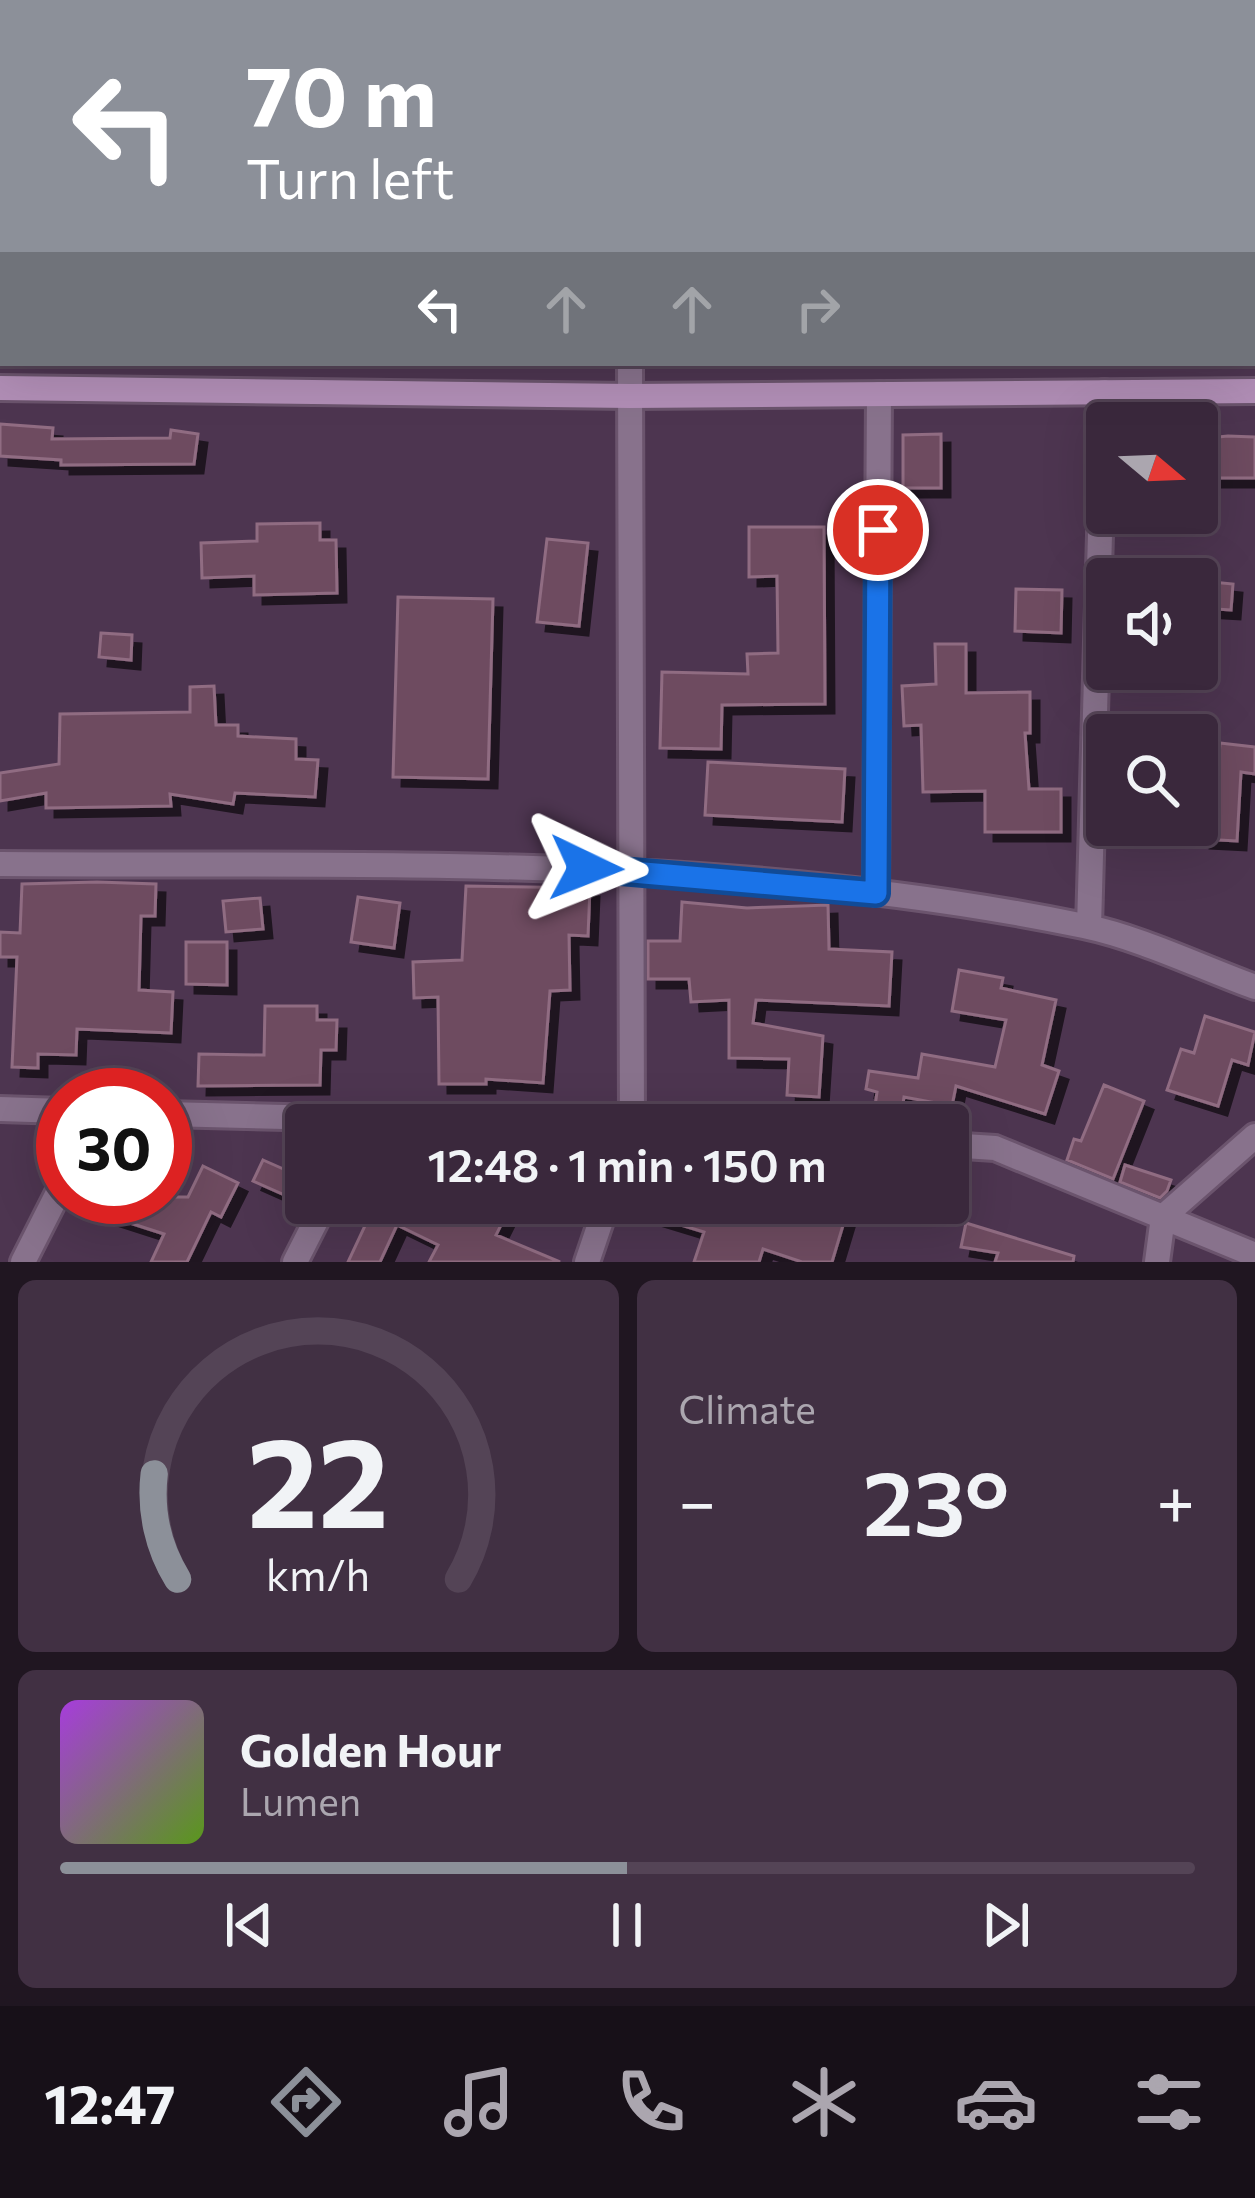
<!DOCTYPE html>
<html lang="en">
<head>
<meta charset="utf-8">
<style>
	:root { --surface:#3a283c; --page:#413043; --text:#f1f3f6; --muted:#aba6af; --line:#544456; --accent:#8c9099 }
	body { margin:0; font-family:Commissioner,sans-serif; background:var(--page); color:var(--text); height:100vh; display:flex; flex-direction:column; font-size:45px; white-space:nowrap }
	* { box-sizing:border-box; margin:0 }
	p { font-size:39px; color:var(--muted) }
	.icon { flex:none; width:66px; height:66px; fill:none; stroke:currentColor; stroke-width:2; stroke-linecap:round; stroke-linejoin:round }
	.map { position:relative; height:1262px; overflow:hidden }
	.drawer { display:flex; flex-direction:column; gap:18px; padding:18px; background:#201621; flex:1 }
	.drawer>* { flex:none }
	.banner { position:absolute; left:0px; top:0px; width:1257px; height:366px; box-shadow:0 12px 48px #0002,0 0 0 3px var(--line); background:#8c9099; color:#fff; overflow:hidden }
	.needle { width:78px; rotate:109deg }
	.buttons { position:absolute; left:1086px; top:402px; display:grid; gap:24px }
	.buttons a { display:grid; place-items:center; width:132px; height:132px; border-radius:12px; background:var(--surface); box-shadow:0 12px 48px #0002,0 0 0 3px var(--line); font-size:60px }
	.speed { position:absolute; left:36px; top:1068px; display:flex; gap:24px; font-size:60px; font-weight:700; text-align:center }
	.speed>* { display:grid; place-content:center; width:156px; height:156px; border-radius:50%; background:var(--surface); box-shadow:0 12px 48px #0002,0 0 0 3px var(--line); line-height:1 }
	.speed .limit { border:18px solid #d22; background:#fff; color:#111 }
	.pin { position:absolute; display:grid; place-items:center; width:102px; height:102px; color:#fff; margin:-51px; border:6px solid #fff; border-radius:50%; box-shadow:0 3px 12px #0007 }
	.me { position:absolute; width:132px; margin:-66px; rotate:92deg; stroke-linejoin:round; filter:drop-shadow(0 0 9px #0008) }
	.turn { display:flex; align-items:center; gap:42px; height:252px; padding:0 48px; font-size:54px }
	.turn .icon { width:156px; height:156px; stroke-width:2.5 }
	.turn b { display:block; font-size:84px; line-height:102px }
	.lanes { display:flex; align-items:center; height:114px; padding:0 48px; background:#0003; justify-content:center; gap:60px; direction:ltr }
	.lanes .off { opacity:.35 }
	.big { font-size:90px; font-weight:600; line-height:1.1 }
	.drawer .widget { flex:1; display:flex; flex-direction:column; justify-content:center; gap:18px; min-width:0; padding:0 42px; border-radius:18px; background:var(--page) }
	.drawer .dial { align-items:center; gap:0 }
	.dial svg { height:312px; overflow:visible; fill:none; stroke:var(--line); stroke-width:7; stroke-linecap:round; text-anchor:middle }
	.dial text { fill:var(--text); stroke:none }
	.song { display:flex; align-items:center; gap:36px }
	.cover { width:144px; height:144px; border-radius:18px; background:linear-gradient(135deg,hsl(280 70% 55%),hsl(90 70% 35%)) }
	.played { height:12px; border-radius:6px; background:linear-gradient(90deg,var(--accent) 50%,var(--line) 50%) }
	.keys { display:flex; justify-content:space-around; direction:ltr }
	.heat { display:flex; justify-content:space-between; align-items:center; font-size:66px; direction:ltr }
	.drawer .tiles { flex:1; display:grid; gap:18px; grid-template-columns:1fr 1fr }
	.widget:last-child { grid-column:span 2 }
	.trip { position:absolute; left:285px; top:1104px; width:684px; height:120px; border-radius:12px; background:var(--surface); box-shadow:0 12px 48px #0002,0 0 0 3px var(--line); font-weight:600; line-height:120px; text-align:center }
	.tabs { display:flex; height:192px; justify-content:space-around; align-items:center; background:#171018; color:var(--muted) }
	.tabs .icon { width:84px; height:84px }
	.tabs .active { color:var(--accent) }
	.tabs b { font-size:54px; color:var(--text) }
	.map>svg:first-child { display:block }
	.building { fill:#6e4c61; stroke:#906c82; stroke-width:3; filter:url(#shadow) }
	.lines { fill:none; stroke-linecap:round; stroke-linejoin:round }
	.street-casing { stroke:#6b546d; stroke-width:30 }
	.secondary-casing { stroke:#6b546d; stroke-width:30 }
	.street { stroke:#88728c; stroke-width:24 }
	.secondary { stroke:#b18eb6; stroke-width:24 }
	.route-casing { stroke:#114b97; stroke-width:30 }
	.route { stroke:#1a73e8; stroke-width:21 }
</style>
</head>
<body>
<div class="map">
<svg width="1255" height="1262" viewBox="0 0 1255 1262">
	<defs>
		<filter id="shadow"><feDropShadow dx="9" dy="9" stdDeviation="0" flood-color="#0009"/></filter>
	</defs>
	<rect width="100%" height="100%" fill="#4d3550"/>
	<path class="building" d="M0,424L53,428L52,439L170,438L171,430L198,434L194,464L61,465V460L0,456Z
		M941,434V488H903V435Z
		M1228,436L1255,437V478H1197V439Z
		M320,523V540H336L337,593L254,595V576L202,578L201,543L257,541V524Z
		M749,527H824L825,704L722,705L721,749L660,748L662,672L748,674L747,654L778,653L777,576L749,577Z
		M547,539L588,543L579,626L537,622Z
		M1202,581L1233,584L1231,610L1200,608Z
		M1016,589L1062,590L1061,633L1015,631Z
		M398,597L493,599L488,779L393,777Z
		M101,633L132,635L131,660L99,657Z
		M935,644H966V693L1030,692V733H1025L1029,789H1061V832H985V791L923,792L921,725L904,726L902,686L936,684Z
		M214,686L216,725H238V736L296,739V759L318,760L315,797L235,793L233,804L170,794L171,806L46,808V793L0,801V773L59,764L60,714L190,712V687Z
		M1220,743L1255,747V774L1241,772L1237,841L1201,839L1203,779L1217,780Z
		M708,762L845,769L842,822L705,815Z
		M97,882L156,884L155,916H141L139,990L173,992L171,1033L77,1029L76,1055L38,1054V1068L12,1067L17,957H0V932L20,933L22,884Z
		M466,886L590,888L588,936L569,935L570,990L550,991L543,1083L486,1079V1084H439L438,997L414,998L413,962L462,960Z
		M358,897L400,903L394,948L351,942Z
		M260,898L263,929L226,932L223,901Z
		M682,902L747,908L828,905L829,949L892,952L889,1006L756,1000L753,1023L823,1036L819,1097L787,1095L789,1059L729,1058V1000L691,1002L689,979H648V941H680Z
		M186,942H227V985L186,984Z
		M959,970L1003,978L1001,988L1056,1000L1042,1065L1059,1071L1045,1114L956,1086L952,1106L904,1097L900,1123L873,1120L877,1092L866,1089L869,1071L918,1078L922,1054L995,1067L1006,1020L952,1011Z
		M265,1006H317V1020H337L336,1050H321L320,1085L198,1086L199,1054L264,1055Z
		M1205,1016L1255,1032L1248,1065L1232,1060L1218,1106L1167,1090L1181,1049L1194,1053Z
		M1104,1085L1144,1101L1113,1179L1067,1160L1074,1139L1081,1141Z
		M263,1160L306,1179L296,1200L253,1181Z
		M1125,1165L1171,1180L1167,1191L1160,1198L1120,1182Z
		M203,1166L238,1183L221,1217L211,1212L187,1262H151L164,1234L71,1204L74,1197H188Z
		M351,1203H437L460,1214L466,1203H512L496,1235L560,1262H429L438,1245L397,1225L380,1262H348L371,1213Z
		M629,1203H817L847,1212L832,1262H802L763,1249L759,1262H694L704,1232L628,1209Z
		M966,1223L1074,1256L1073,1262H995L998,1253L961,1247Z"/>
	<g class="lines">
		<defs>
			<path id="street" d="M644,3L645,0
				M0,164H3
				M1254,166H1255
				M630,363L632,1125
				M0,864C362,867 728,852 1084,926C1141,938 1200,967 1255,987
				M876,893L879,394
				M1089,927L1104,392
				M0,1109L63,1111
				M165,1114L611,1125
				M948,1145L995,1148L1255,1255
				M23,1262L63,1183
				M295,1262L325,1203
				M587,1262L607,1203
				M1157,1262L1163,1217L1255,1136"/>
			<path id="secondary" d="M0,388L630,396L1255,391"/>
		</defs>
		<use href="#street" class="street-casing"/>
		<use href="#secondary" class="secondary-casing"/>
		<use href="#street" class="street"/>
		<use href="#secondary" class="secondary"/>
	</g>
	<g class="lines">
		<defs>
			<path id="route" d="M586,868L876,893L878,530"/>
		</defs>
		<use href="#route" class="route-casing"/>
		<use href="#route" class="route"/>
	</g>
</svg>
<div class="buttons">
<a><svg class="needle" viewBox="-14 -14 28 28"><path d="M0-13l5 13h-10z" fill="#e53935"/><path d="M0 13l5-13h-10z" fill="#aba6af"/></svg></a>
<a><svg class="icon" aria-label="sound" viewBox="0 0 24 24"><path d="M4 9h4l5-4v14l-5-4H4zM17 9q2 3 0 6"/></svg></a>
<a><svg class="icon" aria-label="search" viewBox="0 0 24 24"><circle cx="10" cy="10" r="6"/><path d="M15 15l6 6"/></svg></a>
</div>
<div class="speed"><div class="limit">30</div></div>
<div class="pin" style="left:878px;top:530px;background:#d93025"><svg class="icon" aria-label="arrive" viewBox="0 0 24 24"><path d="M6 21V4h12l-3 4 3 4H6"/></svg></div>
<svg class="me" style="left:586px;top:868px" viewBox="-20 -20 40 40"><path d="M0-17L14 15 0 8-14 15z" fill="#1a73e8" stroke="#fff" stroke-width="4"/></svg>
<div class="trip">12:48 · 1 min · 150 m</div>
<div class="banner">
<div class="turn"><svg class="icon" aria-label="left" viewBox="0 0 24 24"><path d="M17 20v-9H6M10 6l-5 5 5 5"/></svg><div><b>70 m</b>Turn left</div></div>
<div class="lanes"><svg class="icon" aria-label="left" viewBox="0 0 24 24"><path d="M17 20v-9H6M10 6l-5 5 5 5"/></svg><svg class="icon off" aria-label="ahead" viewBox="0 0 24 24"><path d="M12 20V5M6 11l6-6 6 6"/></svg><svg class="icon off" aria-label="ahead" viewBox="0 0 24 24"><path d="M12 20V5M6 11l6-6 6 6"/></svg><svg class="icon off" aria-label="right" viewBox="0 0 24 24"><path d="M7 20v-9h11M14 6l5 5-5 5"/></svg></div>
</div>
</div>
<section class="drawer">
<div class="tiles">
<div class="widget dial"><svg viewBox="0 0 100 80">
<path d="M14 69A42 42 0 1 1 86 69"/>
<path d="M14 69A42 42 0 0 1 8 42" stroke="#8c9099"/>
<text x="50" y="56" font-size="32" font-weight="700">22</text>
<text x="50" y="72" font-size="11">km/h</text>
</svg></div>
<div class="widget"><p>Climate</p>
<div class="heat"><a>−</a><b class="big">23°</b><a>+</a></div>
</div>
<div class="widget">
<div class="song"><i class="cover"></i><div><b>Golden Hour</b><p>Lumen</p></div></div>
<div class="played"></div>
<div class="keys"><svg class="icon" aria-label="previous" viewBox="0 0 24 24"><path d="M18 5L8 12l10 7zM5 5v14"/></svg><svg class="icon" aria-label="pause" viewBox="0 0 24 24"><path d="M8 5v14M16 5v14"/></svg><svg class="icon" aria-label="next" viewBox="0 0 24 24"><path d="M6 5l10 7-10 7zM19 5v14"/></svg></div>
</div>
</div>
</section>
<nav class="tabs">
<b>12:47</b>
<svg class="icon active" aria-label="directions" viewBox="0 0 24 24"><path d="M12 3l9 9-9 9-9-9zM9 14v-3h6M13 9l2 2-2 2"/></svg>
<svg class="icon" aria-label="music" viewBox="0 0 24 24"><path d="M9 18V5l10-2v13"/><circle cx="6" cy="18" r="3"/><circle cx="16" cy="16" r="3"/></svg>
<svg class="icon" aria-label="phone" viewBox="0 0 24 24"><path d="M5 4h4l2 5-3 2q2 4 5 5l2-3 5 2v4C11 20 4 13 5 4z"/></svg>
<svg class="icon" aria-label="climate" viewBox="0 0 24 24"><path d="M12 3v18M4 7l16 10M4 17L20 7"/></svg>
<svg class="icon" aria-label="car" viewBox="0 0 24 24"><path d="M5 17H2v-5l4-1 3-4h7l3 4 3 1v5h-3M9 17h6M6 11h13"/><circle cx="7" cy="17" r="2"/><circle cx="17" cy="17" r="2"/></svg>
<svg class="icon" aria-label="filters" viewBox="0 0 24 24"><path d="M4 7h16M4 17h16"/><circle cx="9" cy="7" r="2"/><circle cx="15" cy="17" r="2"/></svg>
</nav>
</body>
</html>
